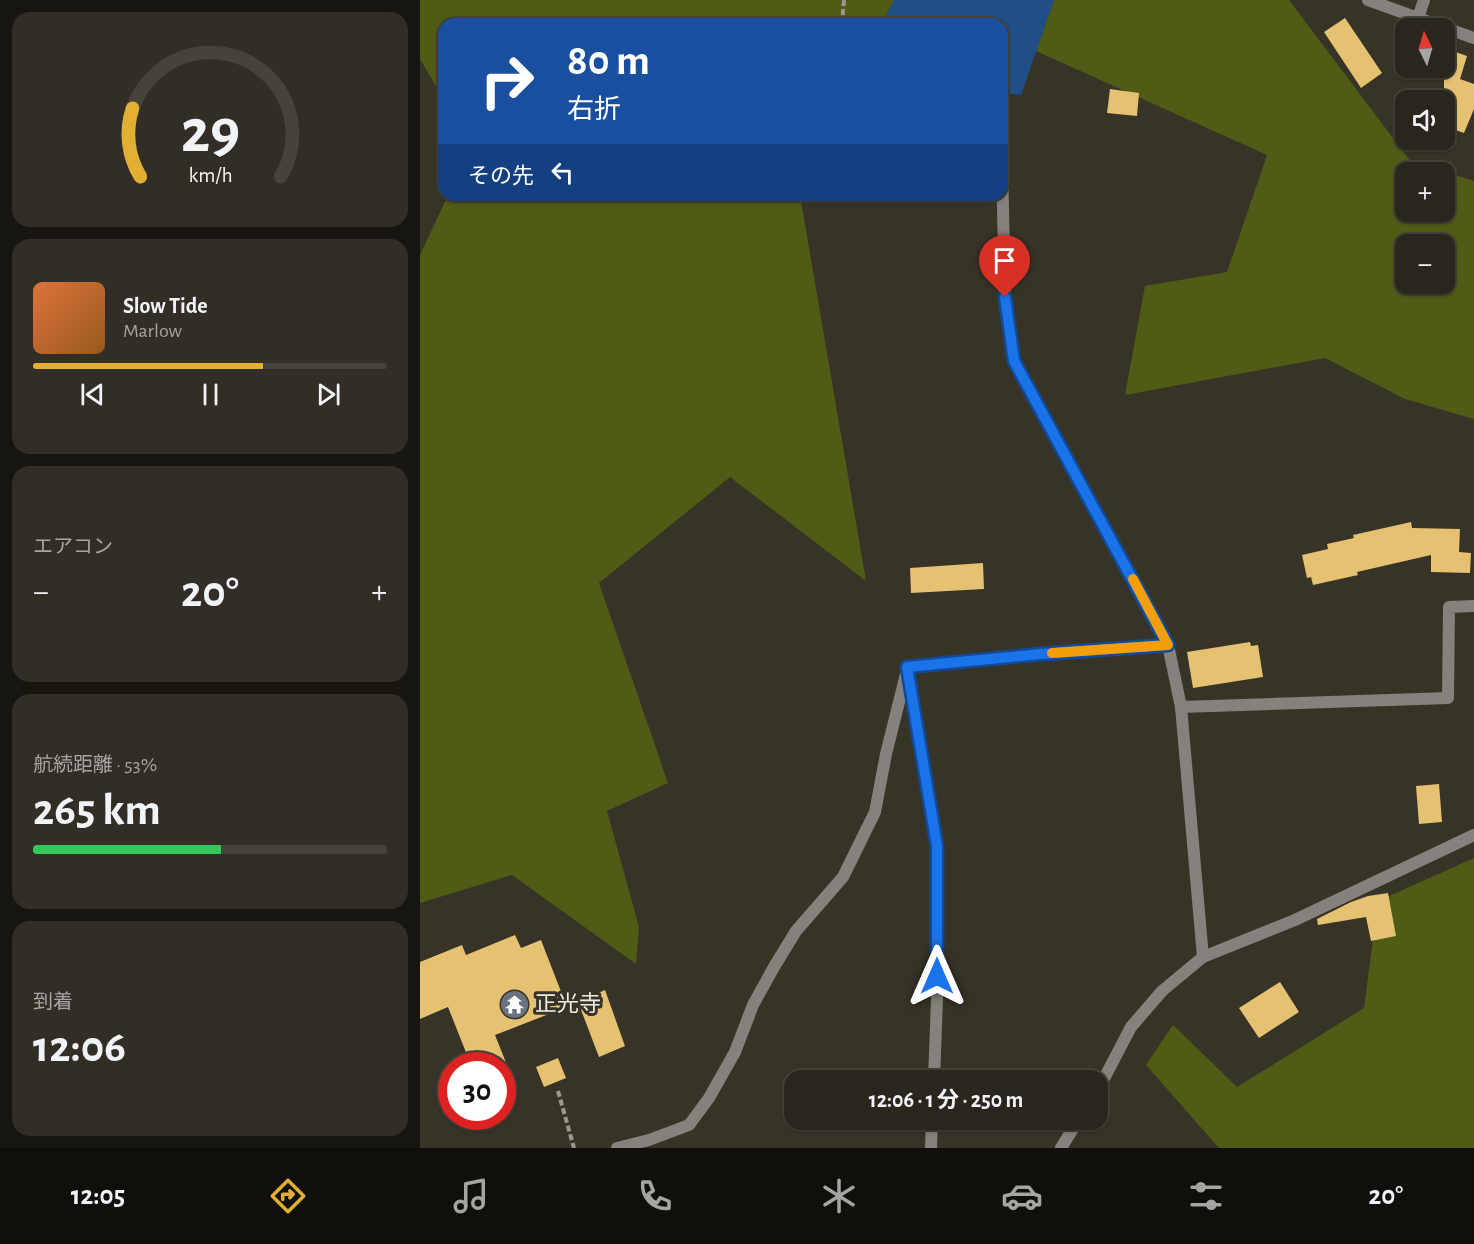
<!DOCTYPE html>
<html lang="ja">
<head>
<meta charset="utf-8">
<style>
	:root { --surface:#2a261d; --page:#322e26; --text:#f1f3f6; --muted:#a5a5a4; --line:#46433b; --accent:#e1af34 }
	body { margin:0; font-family:"Alegreya Sans","Noto Sans JP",sans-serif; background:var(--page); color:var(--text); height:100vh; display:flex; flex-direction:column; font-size:22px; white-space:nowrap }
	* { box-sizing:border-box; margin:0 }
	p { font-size:20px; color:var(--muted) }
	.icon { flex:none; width:33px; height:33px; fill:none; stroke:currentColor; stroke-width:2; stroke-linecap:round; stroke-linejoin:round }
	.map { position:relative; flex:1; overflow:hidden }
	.sheet { display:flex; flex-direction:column; gap:12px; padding:12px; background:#171510; width:420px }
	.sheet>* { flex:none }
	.banner { position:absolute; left:18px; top:18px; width:570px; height:183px; border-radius:18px; box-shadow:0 2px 4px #0004,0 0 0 2px var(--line); background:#1a4fa0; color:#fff; overflow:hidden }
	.needle { width:39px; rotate:355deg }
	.tools { position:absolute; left:975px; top:18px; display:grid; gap:12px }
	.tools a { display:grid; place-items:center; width:60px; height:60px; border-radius:12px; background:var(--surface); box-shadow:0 2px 4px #0004,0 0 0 2px var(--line); font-size:30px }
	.speed { position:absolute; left:18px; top:1052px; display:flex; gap:12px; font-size:30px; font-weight:700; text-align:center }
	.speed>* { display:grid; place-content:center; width:78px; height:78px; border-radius:50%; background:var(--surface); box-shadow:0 2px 4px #0004,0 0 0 2px var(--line); line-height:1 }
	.speed .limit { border:9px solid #d22; background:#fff; color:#111 }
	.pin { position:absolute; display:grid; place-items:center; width:51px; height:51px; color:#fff; margin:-62px -26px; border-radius:50% 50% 50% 0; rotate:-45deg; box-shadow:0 0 6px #0007 }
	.pin .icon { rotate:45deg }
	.me { position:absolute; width:66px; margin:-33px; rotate:0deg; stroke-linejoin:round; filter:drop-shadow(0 0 4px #0008) }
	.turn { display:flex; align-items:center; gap:21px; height:126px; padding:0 30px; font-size:27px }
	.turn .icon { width:78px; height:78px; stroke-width:2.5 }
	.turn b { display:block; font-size:42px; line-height:51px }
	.then { display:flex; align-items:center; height:57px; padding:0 30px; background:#0003; gap:12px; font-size:22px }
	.big { font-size:45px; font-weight:700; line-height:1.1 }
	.sheet .card { flex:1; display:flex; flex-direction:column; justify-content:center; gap:9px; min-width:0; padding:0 21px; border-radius:18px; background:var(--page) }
	.sheet .dial { align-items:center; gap:0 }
	.dial svg { height:156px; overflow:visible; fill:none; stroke:var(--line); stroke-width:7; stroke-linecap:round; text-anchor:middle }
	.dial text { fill:var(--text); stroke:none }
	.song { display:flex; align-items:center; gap:18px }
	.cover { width:72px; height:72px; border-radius:9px; background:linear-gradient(135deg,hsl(20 70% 55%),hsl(30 70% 35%)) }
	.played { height:6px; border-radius:3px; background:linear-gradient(90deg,var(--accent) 65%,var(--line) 65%) }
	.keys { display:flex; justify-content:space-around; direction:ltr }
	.heat { display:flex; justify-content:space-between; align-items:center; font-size:33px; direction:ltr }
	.charge { height:9px; border-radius:4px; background:linear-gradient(90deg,#34c759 53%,var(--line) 0) }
	.trip { position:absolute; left:364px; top:1070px; width:324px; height:60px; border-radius:18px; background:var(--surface); box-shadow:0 2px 4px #0004,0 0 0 2px var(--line); font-weight:700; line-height:60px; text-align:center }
	.tabs { display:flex; height:96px; justify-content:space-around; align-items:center; background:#110f0c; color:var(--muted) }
	.tabs .icon { width:42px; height:42px }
	.tabs .current { color:var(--accent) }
	.tabs b { font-size:27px; color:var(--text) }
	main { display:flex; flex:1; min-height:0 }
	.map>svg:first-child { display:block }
	.green { fill:#505b16; fill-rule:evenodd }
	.water { fill:#1f4f86 }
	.building { fill:#e5c172 }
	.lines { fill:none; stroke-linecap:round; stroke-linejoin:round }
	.path { stroke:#9d988f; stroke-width:4; stroke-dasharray:6 3; stroke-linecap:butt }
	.lane { stroke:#85817c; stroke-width:12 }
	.street { stroke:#85817c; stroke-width:12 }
	.route-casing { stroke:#114b97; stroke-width:15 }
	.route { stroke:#1a73e8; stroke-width:10 }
	.slow { stroke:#f59e0b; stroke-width:10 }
	.labels { text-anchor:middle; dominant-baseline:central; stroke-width:6; stroke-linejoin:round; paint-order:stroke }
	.poi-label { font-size:22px; fill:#f0ece5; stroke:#383327; text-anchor:start }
</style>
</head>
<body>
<main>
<section class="sheet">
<div class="card dial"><svg viewBox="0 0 100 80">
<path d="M14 69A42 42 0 1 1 86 69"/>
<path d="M14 69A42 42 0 0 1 10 34" stroke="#e1af34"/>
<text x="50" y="56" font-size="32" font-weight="700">29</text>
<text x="50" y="72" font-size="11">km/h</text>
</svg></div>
<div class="card">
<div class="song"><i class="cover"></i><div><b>Slow Tide</b><p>Marlow</p></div></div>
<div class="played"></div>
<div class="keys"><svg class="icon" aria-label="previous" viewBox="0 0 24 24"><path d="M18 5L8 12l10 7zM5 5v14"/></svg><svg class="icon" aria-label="pause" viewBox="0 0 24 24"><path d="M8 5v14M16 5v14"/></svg><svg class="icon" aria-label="next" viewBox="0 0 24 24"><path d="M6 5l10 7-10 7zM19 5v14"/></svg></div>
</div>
<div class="card"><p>エアコン</p>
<div class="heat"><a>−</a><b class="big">20°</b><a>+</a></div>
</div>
<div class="card"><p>航続距離 · 53%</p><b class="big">265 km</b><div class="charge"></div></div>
<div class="card"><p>到着</p><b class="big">12:06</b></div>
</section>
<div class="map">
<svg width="1054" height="1148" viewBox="0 0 1054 1148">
	<rect width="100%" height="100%" fill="#383327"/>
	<path class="green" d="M0,0H477L463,24H24V100L0,59Z
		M634,0H869L991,162L1054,181V419L985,399L905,358L705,395L725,286L807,272L847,155L616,51ZM986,172H1024V212H986ZM986,244H1024V284H986Z
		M28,195H380L446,581L310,477L179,583L248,783L187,811L219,927L216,964L92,875L0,903V255Z
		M1054,858V1148H799L726,1065L753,1025L817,1087L944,1008L958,901Z"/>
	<path class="water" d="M474,0H634L601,95L582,93V24H462Z"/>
	<path class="building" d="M925,18L962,73L941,88L904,32Z
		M1024,48L1047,56L1040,79L1054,84V109L1044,133L1024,126Z
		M690,89L719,93L717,116L687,113Z
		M991,522L992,528L1040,529L1039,552L1051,553L1050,573L1011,572V555L937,572L938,575L893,585L891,577L887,578L882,555L908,549L907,544L934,538L933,535Z
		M563,563L564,589L491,593L490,568Z
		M830,642L831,646L838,645L843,677L773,688L767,652Z
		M1019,784L1022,822L999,824L996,786Z
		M968,893L976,936L951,941L946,917L898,925L897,919L931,902L948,896Z
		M95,935L101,948L121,940L147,1007L75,1035L87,1065H51L28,1007L0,1019V962L42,945L46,955Z
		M860,982L879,1012L839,1038L819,1008Z
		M185,990L205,1046L179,1057L158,1002Z
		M138,1058L146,1078L124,1087L116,1067Z"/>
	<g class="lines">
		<path class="path" d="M422,24L424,0
			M138,1091L154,1148"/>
		<path class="lane" d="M582,164L585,298L594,361L748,645
			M761,707L1028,698L1029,607L1054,606
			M783,957L875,920L1054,835"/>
		<path class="street" d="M948,0L1054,38
			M998,18L1004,0
			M514,1080L517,998V846L487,667L621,654L748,645L761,707L783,957L742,991L711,1027L678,1090
			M197,1148L229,1140L269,1125L289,1098L315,1052L333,1005L354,967L376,931L423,877L455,812L466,754L486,674
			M511,1148L512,1119
			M641,1148L659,1119"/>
	</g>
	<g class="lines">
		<defs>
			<path id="route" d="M517,976V846L487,667L621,654L748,645L594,361L585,297"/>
		</defs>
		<use href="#route" class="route-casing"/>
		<use href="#route" class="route"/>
		<path class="slow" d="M632,653L748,645L713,579"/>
	</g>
	<defs>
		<symbol id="temple-disc" viewBox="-11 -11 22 22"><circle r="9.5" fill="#6b7280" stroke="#383327"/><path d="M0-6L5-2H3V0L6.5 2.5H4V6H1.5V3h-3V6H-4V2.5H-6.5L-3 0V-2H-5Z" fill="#fff"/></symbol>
	</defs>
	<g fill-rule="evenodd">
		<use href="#temple-disc" x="78" y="988" width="33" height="33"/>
	</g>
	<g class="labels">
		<g class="poi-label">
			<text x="115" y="1004">正光寺</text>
		</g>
	</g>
</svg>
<div class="tools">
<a><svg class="needle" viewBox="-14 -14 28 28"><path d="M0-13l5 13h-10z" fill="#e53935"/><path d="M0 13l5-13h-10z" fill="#a5a5a4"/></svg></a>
<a><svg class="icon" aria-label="sound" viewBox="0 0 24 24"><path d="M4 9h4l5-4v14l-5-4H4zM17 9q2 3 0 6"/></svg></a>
<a>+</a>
<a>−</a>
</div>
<div class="speed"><div class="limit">30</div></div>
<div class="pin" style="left:585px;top:297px;background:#d93025"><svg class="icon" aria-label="arrive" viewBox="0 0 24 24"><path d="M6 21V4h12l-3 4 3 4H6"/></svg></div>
<svg class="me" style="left:517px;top:976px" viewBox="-20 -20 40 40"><path d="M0-17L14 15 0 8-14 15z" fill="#1a73e8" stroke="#fff" stroke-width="4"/></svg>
<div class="trip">12:06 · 1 分 · 250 m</div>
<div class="banner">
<div class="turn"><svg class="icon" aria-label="right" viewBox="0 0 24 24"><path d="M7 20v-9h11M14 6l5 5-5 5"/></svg><div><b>80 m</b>右折</div></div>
<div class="then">その先<svg class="icon" aria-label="left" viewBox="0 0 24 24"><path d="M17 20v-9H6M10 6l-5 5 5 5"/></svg></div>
</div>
</div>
</main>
<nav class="tabs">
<b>12:05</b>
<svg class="icon current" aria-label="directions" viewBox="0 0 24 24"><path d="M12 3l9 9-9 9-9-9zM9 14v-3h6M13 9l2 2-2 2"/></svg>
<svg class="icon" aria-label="music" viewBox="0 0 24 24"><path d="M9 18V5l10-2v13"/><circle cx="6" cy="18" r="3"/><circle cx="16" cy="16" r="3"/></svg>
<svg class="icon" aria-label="phone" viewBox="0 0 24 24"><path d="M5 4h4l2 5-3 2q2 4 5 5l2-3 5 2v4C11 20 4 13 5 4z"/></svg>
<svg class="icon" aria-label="climate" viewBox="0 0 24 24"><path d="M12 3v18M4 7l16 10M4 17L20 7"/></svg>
<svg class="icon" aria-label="car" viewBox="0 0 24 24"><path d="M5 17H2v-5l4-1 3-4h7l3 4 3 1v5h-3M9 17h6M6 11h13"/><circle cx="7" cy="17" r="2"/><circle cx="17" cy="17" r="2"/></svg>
<svg class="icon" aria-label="filters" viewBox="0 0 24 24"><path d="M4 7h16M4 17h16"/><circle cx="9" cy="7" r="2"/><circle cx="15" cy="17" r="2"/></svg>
<b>20°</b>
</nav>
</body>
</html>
